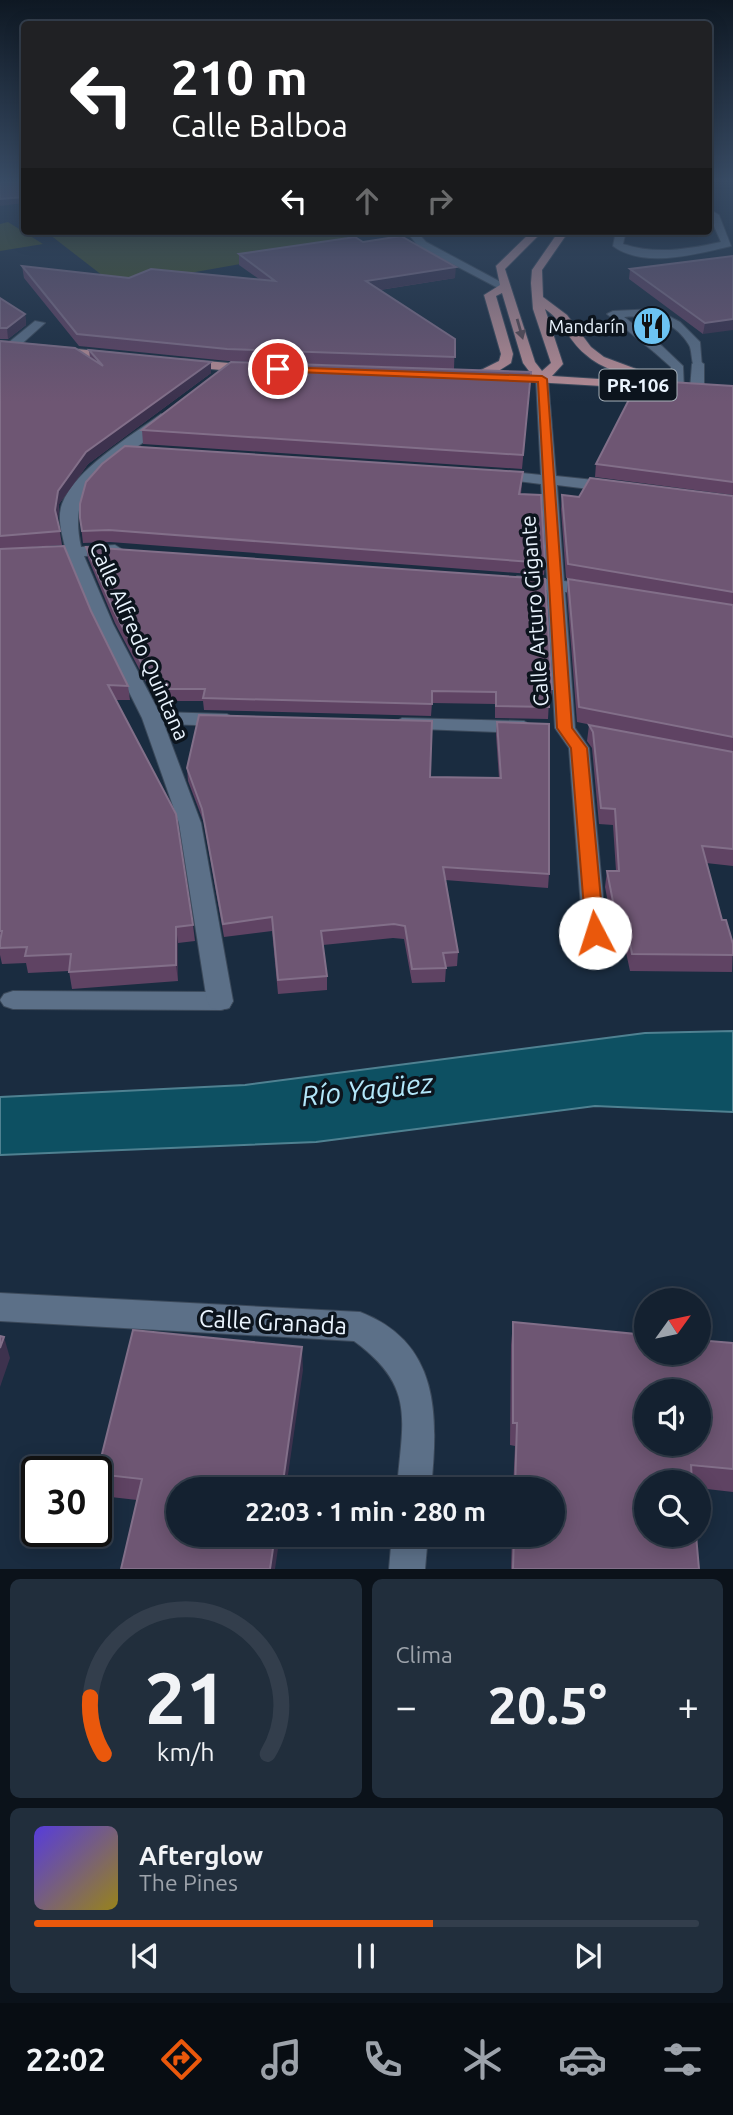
<!DOCTYPE html>
<html lang="es">
<head>
<meta charset="utf-8">
<style>
	:root { --surface:#142130; --page:#212e3c; --text:#f1f3f6; --muted:#9da3ab; --line:#333e4c; --accent:#ea580c }
	body { margin:0; font-family:Ubuntu,sans-serif; background:var(--page); color:var(--text); height:100vh; display:flex; flex-direction:column; font-size:26px; white-space:nowrap }
	* { box-sizing:border-box; margin:0 }
	p { font-size:23px; color:var(--muted) }
	.icon { flex:none; width:38px; height:38px; fill:none; stroke:currentColor; stroke-width:2; stroke-linecap:round; stroke-linejoin:round }
	.map { position:relative; height:1569px; overflow:hidden }
	.drawer { display:flex; flex-direction:column; gap:10px; padding:10px; background:#0b121a; flex:1 }
	.drawer>* { flex:none }
	.banner { position:absolute; left:21px; top:21px; width:691px; height:214px; border-radius:7px; box-shadow:0 4px 18px #0003,0 0 0 2px var(--line); background:#202124; color:#fff; overflow:hidden }
	.needle { width:46px; rotate:57deg }
	.fabs { position:absolute; left:634px; top:1288px; display:grid; gap:14px }
	.fabs a { display:grid; place-items:center; width:77px; height:77px; border-radius:50%; background:var(--surface); box-shadow:0 4px 18px #0003,0 0 0 2px var(--line); font-size:35px }
	.speed { position:absolute; left:21px; top:1456px; display:flex; gap:14px; font-size:35px; font-weight:700; text-align:center }
	.speed>* { display:grid; place-content:center; width:91px; height:91px; border-radius:50%; background:var(--surface); box-shadow:0 4px 18px #0003,0 0 0 2px var(--line); line-height:1 }
	.speed .limit { border:4px solid #111; border-radius:10px; background:#fff; color:#111 }
	.pin { position:absolute; display:grid; place-items:center; width:60px; height:60px; color:#fff; margin:-30px; border:4px solid #fff; border-radius:50%; box-shadow:0 2px 7px #0007 }
	.me { position:absolute; width:77px; margin:-38px; rotate:355deg; stroke-linejoin:round; filter:drop-shadow(0 0 5px #0008) }
	.turn { display:flex; align-items:center; gap:24px; height:147px; padding:0 35px; font-size:32px }
	.turn .icon { width:91px; height:91px; stroke-width:2.5 }
	.turn b { display:block; font-size:49px; line-height:60px }
	.lanes { display:flex; align-items:center; height:66px; padding:0 35px; background:#0003; justify-content:center; gap:35px; direction:ltr }
	.lanes .off { opacity:.35 }
	.big { font-size:52px; font-weight:600; line-height:1.1 }
	.drawer .tile { flex:1; display:flex; flex-direction:column; justify-content:center; gap:10px; min-width:0; padding:0 24px; border-radius:10px; background:var(--page) }
	.drawer .dial { align-items:center; gap:0 }
	.dial svg { height:182px; overflow:visible; fill:none; stroke:var(--line); stroke-width:7; stroke-linecap:round; text-anchor:middle }
	.dial text { fill:var(--text); stroke:none }
	.song { display:flex; align-items:center; gap:21px }
	.cover { width:84px; height:84px; border-radius:10px; background:linear-gradient(135deg,hsl(250 70% 55%),hsl(50 70% 35%)) }
	.played { height:7px; border-radius:4px; background:linear-gradient(90deg,var(--accent) 60%,var(--line) 60%) }
	.keys { display:flex; justify-content:space-around; direction:ltr }
	.heat { display:flex; justify-content:space-between; align-items:center; font-size:38px; direction:ltr }
	.drawer .tiles { flex:1; display:grid; gap:10px; grid-template-columns:1fr 1fr }
	.tile:last-child { grid-column:span 2 }
	.trip { position:absolute; left:166px; top:1477px; width:399px; height:70px; border-radius:35px; background:var(--surface); box-shadow:0 4px 18px #0003,0 0 0 2px var(--line); font-weight:600; line-height:70px; text-align:center }
	.tabs { display:flex; height:112px; justify-content:space-around; align-items:center; background:#080d13; color:var(--muted) }
	.tabs .icon { width:49px; height:49px }
	.tabs .current { color:var(--accent) }
	.tabs b { font-size:32px; color:var(--text) }
	.map>svg:first-child { display:block }
	.green { fill:#445127 }
	.water { fill:#0d5062; stroke:#4f8191; stroke-width:2 }
	.lines { fill:none; stroke-linecap:round; stroke-linejoin:round }
	.lane-casing { stroke:#3b495a; stroke-width:2 }
	.street-casing { stroke:#3b495a; stroke-width:2 }
	.primary-casing { stroke:#3b495a; stroke-width:2 }
	.lane { fill:#5c7088; fill-rule:evenodd }
	.street { fill:#5c7088; fill-rule:evenodd }
	.primary { fill:#b78d96; fill-rule:evenodd }
	.wall { fill:#5f4363 }
	.shaded-wall { fill:#3d324e }
	.building { fill:#6e5673; stroke:#826f89; stroke-width:2; fill-rule:evenodd }
	.oneway { fill:#594a53 }
	.route { fill:#ea580c; stroke:#983908; stroke-width:2 }
	.labels { text-anchor:middle; dominant-baseline:central; stroke-width:7; stroke-linejoin:round; paint-order:stroke }
	.far-poi-label { font-size:18px; fill:#eaf4fe; stroke:#0c141d; text-anchor:end }
	.shield { fill:#0c141d; stroke:#a7b1ba; stroke-width:2 }
	.shield-label { font-size:19px; font-weight:bold; fill:#eaf4fe }
	.street-label { font-size:21px; fill:#eaf4fe; stroke:#0c141d }
	.near-street-label { font-size:24px; fill:#eaf4fe; stroke:#0c141d }
	.near-water-label { font-size:28px; font-style:italic; fill:#b3e7fa; stroke:#0c141d }
</style>
</head>
<body>
<div class="map">
<svg width="733" height="1569" viewBox="0 0 733 1569">
	<rect width="100%" height="100%" fill="#1a2c40"/>
	<path class="green" d="M8,222L43,244L0,251V224Z
		M45,231H343L349,245L116,286Z"/>
	<path class="water" d="M733,1031V1112L595,1106L316,1142L0,1155V1097L245,1085L645,1033Z"/>
	<g class="lines">
		<defs>
			<path id="lane" d="M655,309L680,322L700,342L702,367H694C691,360 692,350 689,345C674,320 649,315 624,317L662,346V352H654L607,314L613,311Z
				M13,991L220,992L229,994L233,1001L229,1008L220,1010L13,1009L4,1006L0,1000L4,994Z"/>
			<path id="street" d="M714,212L719,215L731,246C697,254 644,269 613,246L616,231H626L623,244C656,255 689,249 721,242L709,215Z
				M406,231H416L426,242L510,287L500,289L418,246Z
				M35,321L45,323L16,349H8V343Z
				M654,346H662L683,366L684,391L672,388L671,367L654,352Z
				M698,360L704,364V389L697,393L690,389L692,364Z
				M542,375L548,379L556,476L613,482L621,487L613,492L557,485L564,581L596,585L605,590L596,595L565,592L575,728L589,748L609,960L606,966L597,969L588,966L585,960L569,748L555,728L547,590L517,586L509,581L517,576L547,579L541,484L495,478L488,474L495,470L541,475L536,379Z
				M161,414L173,417C132,464 63,465 81,547L115,545L123,550L115,555L84,556L113,624L159,712L227,714L237,720L227,726L164,724L201,823L233,1001L229,1008L220,1010L211,1008L207,1001L179,823L142,718L95,624L68,557L0,560V550L65,547C62,534 57,518 62,504C75,469 131,436 161,414Z
				M402,718L524,721L534,727L524,733L395,728L392,724Z
				M0,1293L360,1312C441,1343 438,1417 431,1489H397C402,1421 417,1387 354,1341L0,1321Z
				M392,1535H428L425,1569H389Z"/>
			<path id="primary" d="M532,231H543L505,269L535,362L542,371L551,363L533,309L531,283L532,270L559,231H569L542,270L543,297L567,315L591,347L604,357L655,376L656,379L652,382L670,384V390L500,380V374L532,375L523,363L502,293L496,296L513,354L511,363L487,378H477V372L499,361L501,354L484,295L500,285L496,266ZM545,309C562,320 569,341 585,354C601,369 626,375 646,382L552,376L563,364Z
				M0,341L116,353L122,357L116,361L0,349Z
				M183,359L252,365L258,369L252,373L179,366V360Z"/>
		</defs>
		<use href="#lane" class="lane-casing"/>
		<use href="#street" class="street-casing"/>
		<use href="#primary" class="primary-casing"/>
		<use href="#lane" class="lane"/>
		<use href="#street" class="street"/>
		<use href="#primary" class="primary"/>
	</g>
	<path class="wall" d="M363,242L455,278L380,290L455,339L454,369L531,372L522,469L143,444L142,430L416,368L228,361L79,346L24,278L22,266L129,278L259,279L239,265V254Z
		M733,256L703,334L629,279L630,269Z
		M0,298L25,314L26,325L8,339H0Z
		M0,341L90,358L89,350L211,373L88,464L59,504L58,520L62,545L18,548L91,611L128,686L130,700H116L193,925L195,941L178,943V981L72,989L69,971L28,973L26,963L2,964L0,955Z
		M733,386V495L595,477L596,464Z
		M523,472L521,494L545,563L544,575L110,542L83,543L80,518Z
		M562,495L579,497L733,496V866L706,863L722,920L733,944L732,972L630,971L621,929H613L605,887L607,871H616L613,825L599,824L592,748L587,741L589,725L671,741L577,722L567,593L568,579L625,588L566,578L561,509Z
		M86,547L552,689L551,701H549L548,719L495,718V704L432,703L431,716L204,710L203,701H156L115,623L88,558Z
		M497,722L549,874L548,888L445,880L458,952L457,966L446,967L445,982L412,983L404,939L393,938L323,945L327,976V990L278,994L272,931L224,937L204,823L188,781L187,768L430,777L499,778L496,735Z
		M513,1322L733,1343V1492L698,1488V1482H646L699,1569H511L512,1535H553V1489H513L515,1446L510,1445L511,1345Z
		M303,1370L137,1500L102,1496L97,1474Z"/>
	<path class="shaded-wall" d="M24,197V203L0,206V199Z
		M456,267L455,278L366,292V281Z
		M25,314L26,325L8,339L7,328Z
		M733,319V330L703,334L705,323Z
		M211,362V373L88,464L59,504L57,523L55,510L58,491L86,452Z
		M176,927L178,943V981L176,965Z
		M4,1337L10,1358L0,1387V1348Z
		M302,1347L303,1370L286,1489H282Z
		M275,1535H280L275,1569H270Z"/>
	<path class="building" d="M0,182H24V197L0,199Z
		M401,236L456,267L366,281L455,339V357L227,349L77,334L22,266L129,278L151,269L275,281L239,254L355,237L363,242Z
		M733,256V319L705,323L630,269Z
		M0,298L25,314L7,328H0Z
		M0,341L75,348L103,366L89,350L211,362L86,452L58,491L55,510L60,531L0,536Z
		M231,362L531,372L523,455L142,430Z
		M639,380L733,386V482L596,464Z
		M125,446L523,472L519,494L541,495L545,563L109,530L82,531L80,518V504L86,482L102,464Z
		M590,478L733,496V592L568,564L562,495L579,497Z
		M64,546L91,611L128,686L108,685L176,814L193,925L176,927V965L69,972L71,954L25,956L27,947L0,948V941L2,931H0V549Z
		M86,547L545,579L552,689H549V707L496,706V692L432,691V704L203,698L205,689H155L114,611Z
		M568,579L733,605V737L579,707Z
		M199,715L432,721L430,777L501,778L497,722L549,724V874L443,867L458,952L443,953L446,968L412,969L405,926L394,924L321,931L327,976L278,980L272,917L223,924L202,809L187,768Z
		M589,725L733,752V849L702,846L722,920H726L733,944V955L632,954L624,913L615,912L607,871H619L615,809L601,808L593,732Z
		M513,1322L646,1335V1353H698V1340L733,1343V1469L691,1465L692,1482H646V1535H696L699,1569H513L514,1535H553V1489H515L517,1423H513ZM646,1391H698V1444H646Z
		M133,1330L302,1347L282,1489H178V1535H275L270,1569H121L142,1479L97,1474Z
		M0,1336L4,1337L0,1348Z"/>
	<defs><path id="oneway-solid" d="M-6-.8H1V-3.2L6.5 0L1 3.2V.8H-6Z" transform="scale(1.75)"/></defs>
	<use class="oneway" href="#oneway-solid" transform="translate(520 329) rotate(74)"/>
	<linearGradient id="sky" x2="0" y2="1"><stop stop-color="#0e1823"/><stop offset="0.45" stop-color="#384b64"/><stop offset="1" stop-color="#384b64" stop-opacity="0"/></linearGradient>
	<rect width="733" height="402" fill="url(#sky)"/>
	<path class="route" d="M278,367L542,376L547,379L572,728L587,748L604,933L601,938L595,940L586,933L571,748L557,728L538,382L274,371Z"/>
	<defs>
		<symbol id="restaurant-disc" viewBox="-11 -11 22 22"><circle r="9.5" fill="#6cc3f2" stroke="#0c141d"/><path d="M-5-6h1v4h1v-4h1v4h1v-4h1v5L-1.5 .5V6h-2V.5L-5-1ZM5-6V6H3V1.5H1.5Q1.5-4 5-6Z" fill="#111"/></symbol>
	</defs>
	<g fill-rule="evenodd">
		<use href="#restaurant-disc" x="630" y="304" width="44" height="44"/>
	</g>
	<g class="labels">
		<g class="far-poi-label">
			<text x="625" y="326">Mandarín</text>
		</g>
		<rect class="shield" x="599.5" y="369.5" width="77" height="31" rx="5"/>
		<g class="shield-label">
			<text x="638" y="385">PR-106</text>
		</g>
		<g class="street-label">
			<text transform="translate(534 611) rotate(-94)">Calle Arturo Gigante</text>
			<text transform="translate(140 641) rotate(66)">Calle Alfredo Quintana</text>
		</g>
		<g class="near-street-label">
			<text transform="translate(273 1322) rotate(3)">Calle Granada</text>
		</g>
		<g class="near-water-label">
			<text transform="translate(367 1089) rotate(-6)">Río Yagüez</text>
		</g>
	</g>
</svg>
<div class="fabs">
<a><svg class="needle" viewBox="-14 -14 28 28"><path d="M0-13l5 13h-10z" fill="#e53935"/><path d="M0 13l5-13h-10z" fill="#9da3ab"/></svg></a>
<a><svg class="icon" aria-label="sound" viewBox="0 0 24 24"><path d="M4 9h4l5-4v14l-5-4H4zM17 9q2 3 0 6"/></svg></a>
<a><svg class="icon" aria-label="search" viewBox="0 0 24 24"><circle cx="10" cy="10" r="6"/><path d="M15 15l6 6"/></svg></a>
</div>
<div class="speed"><div class="limit">30</div></div>
<div class="pin" style="left:278px;top:369px;background:#d93025"><svg class="icon" aria-label="arrive" viewBox="0 0 24 24"><path d="M6 21V4h12l-3 4 3 4H6"/></svg></div>
<svg class="me" style="left:595px;top:933px" viewBox="-20 -20 40 40"><circle r="19" fill="#fff"/><path d="M0-13L10 11 0 6-10 11z" fill="#ea580c"/></svg>
<div class="trip">22:03 · 1 min · 280 m</div>
<div class="banner">
<div class="turn"><svg class="icon" aria-label="left" viewBox="0 0 24 24"><path d="M17 20v-9H6M10 6l-5 5 5 5"/></svg><div><b>210 m</b>Calle Balboa</div></div>
<div class="lanes"><svg class="icon" aria-label="left" viewBox="0 0 24 24"><path d="M17 20v-9H6M10 6l-5 5 5 5"/></svg><svg class="icon off" aria-label="ahead" viewBox="0 0 24 24"><path d="M12 20V5M6 11l6-6 6 6"/></svg><svg class="icon off" aria-label="right" viewBox="0 0 24 24"><path d="M7 20v-9h11M14 6l5 5-5 5"/></svg></div>
</div>
</div>
<section class="drawer">
<div class="tiles">
<div class="tile dial"><svg viewBox="0 0 100 80">
<path d="M14 69A42 42 0 1 1 86 69"/>
<path d="M14 69A42 42 0 0 1 8 44" stroke="#ea580c"/>
<text x="50" y="56" font-size="32" font-weight="700">21</text>
<text x="50" y="72" font-size="11">km/h</text>
</svg></div>
<div class="tile"><p>Clima</p>
<div class="heat"><a>−</a><b class="big">20.5°</b><a>+</a></div>
</div>
<div class="tile">
<div class="song"><i class="cover"></i><div><b>Afterglow</b><p>The Pines</p></div></div>
<div class="played"></div>
<div class="keys"><svg class="icon" aria-label="previous" viewBox="0 0 24 24"><path d="M18 5L8 12l10 7zM5 5v14"/></svg><svg class="icon" aria-label="pause" viewBox="0 0 24 24"><path d="M8 5v14M16 5v14"/></svg><svg class="icon" aria-label="next" viewBox="0 0 24 24"><path d="M6 5l10 7-10 7zM19 5v14"/></svg></div>
</div>
</div>
</section>
<nav class="tabs">
<b>22:02</b>
<svg class="icon current" aria-label="directions" viewBox="0 0 24 24"><path d="M12 3l9 9-9 9-9-9zM9 14v-3h6M13 9l2 2-2 2"/></svg>
<svg class="icon" aria-label="music" viewBox="0 0 24 24"><path d="M9 18V5l10-2v13"/><circle cx="6" cy="18" r="3"/><circle cx="16" cy="16" r="3"/></svg>
<svg class="icon" aria-label="phone" viewBox="0 0 24 24"><path d="M5 4h4l2 5-3 2q2 4 5 5l2-3 5 2v4C11 20 4 13 5 4z"/></svg>
<svg class="icon" aria-label="climate" viewBox="0 0 24 24"><path d="M12 3v18M4 7l16 10M4 17L20 7"/></svg>
<svg class="icon" aria-label="car" viewBox="0 0 24 24"><path d="M5 17H2v-5l4-1 3-4h7l3 4 3 1v5h-3M9 17h6M6 11h13"/><circle cx="7" cy="17" r="2"/><circle cx="17" cy="17" r="2"/></svg>
<svg class="icon" aria-label="filters" viewBox="0 0 24 24"><path d="M4 7h16M4 17h16"/><circle cx="9" cy="7" r="2"/><circle cx="15" cy="17" r="2"/></svg>
</nav>
</body>
</html>
